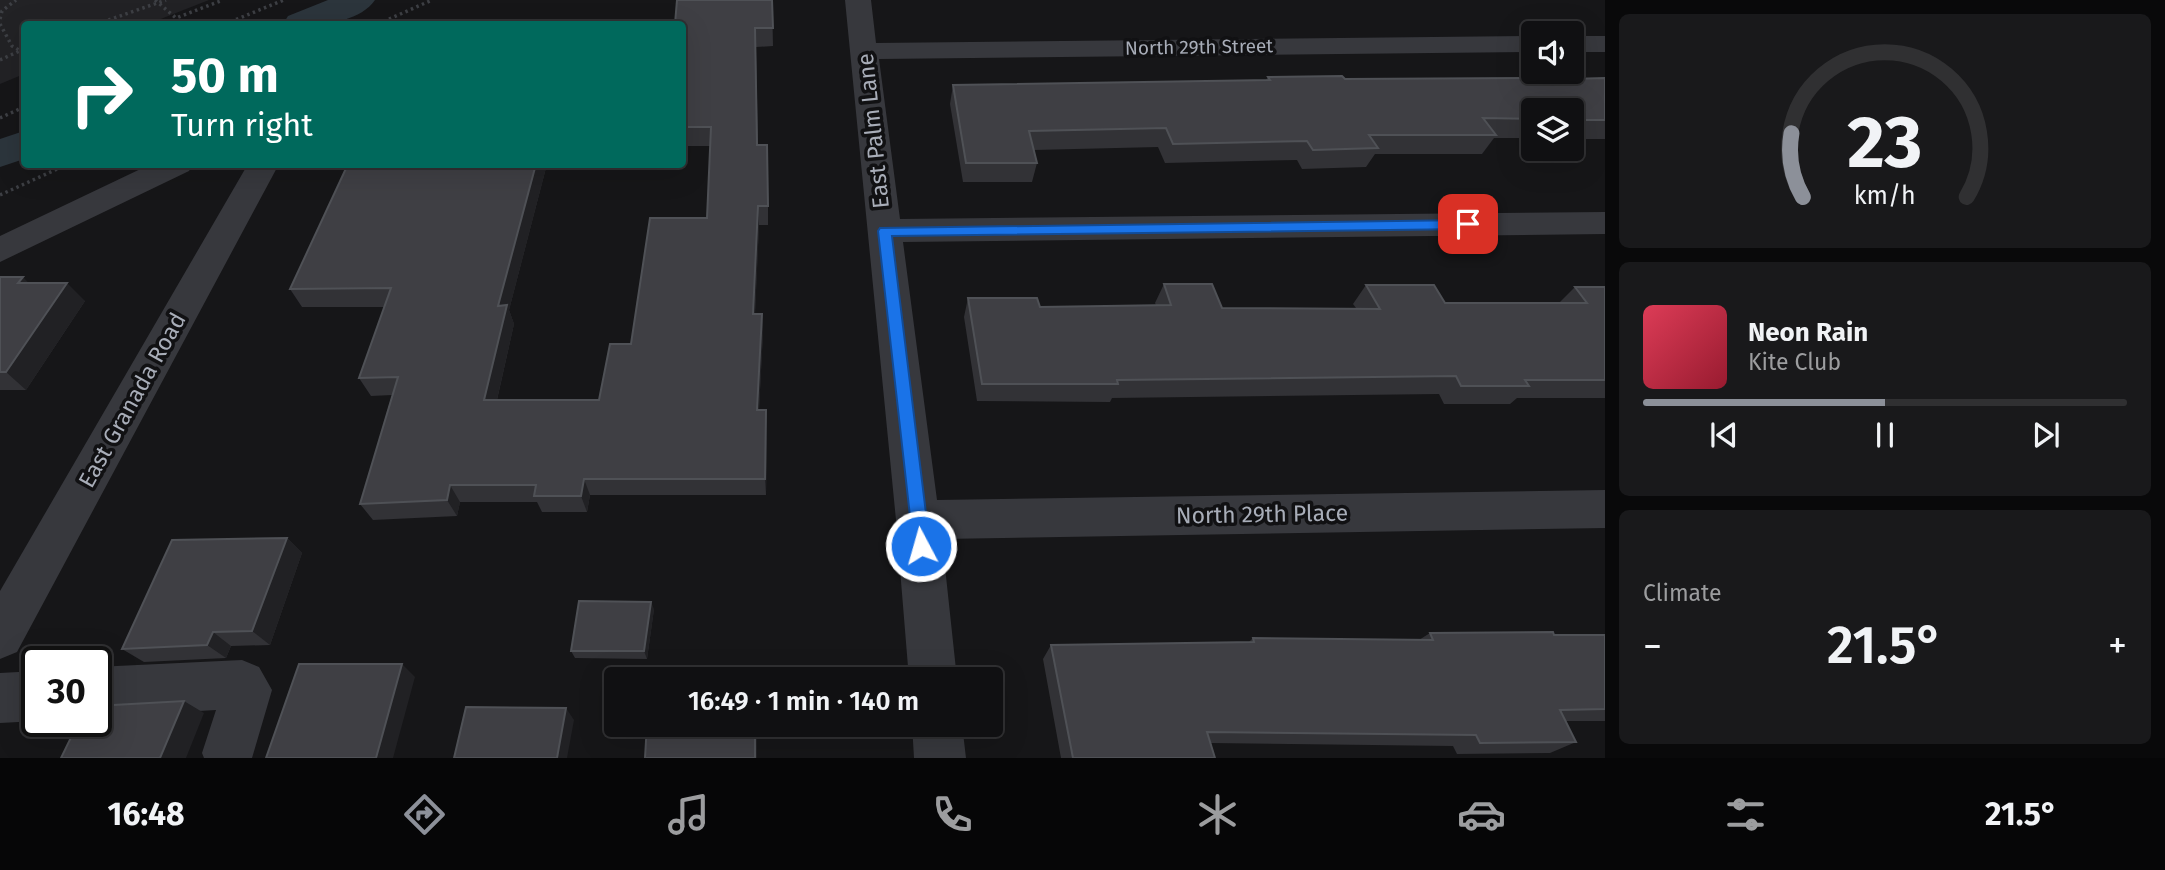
<!DOCTYPE html>
<html lang="en">
<head>
<meta charset="utf-8">
<style>
	:root { --surface:#101012; --page:#19191b; --text:#f1f3f6; --muted:#9c9d9f; --line:#303032; --accent:#8c9099 }
	body { margin:0; font-family:"Fira Sans",sans-serif; background:var(--page); color:var(--text); height:100vh; display:flex; flex-direction:column; font-size:26px; white-space:nowrap }
	* { box-sizing:border-box; margin:0 }
	p { font-size:23px; color:var(--muted) }
	.icon { flex:none; width:38px; height:38px; fill:none; stroke:currentColor; stroke-width:2; stroke-linecap:round; stroke-linejoin:round }
	.map { position:relative; flex:1; overflow:hidden }
	.sheet { display:flex; flex-direction:column; gap:14px; padding:14px; background:#09090a; width:560px }
	.sheet>* { flex:none }
	.hud { position:absolute; left:21px; top:21px; width:665px; height:147px; border-radius:7px; box-shadow:0 7px 28px #0002,0 0 0 2px var(--line); background:#00695c; color:#fff; overflow:hidden }
	.controls { position:absolute; left:1521px; top:21px; display:grid; gap:14px }
	.controls a { display:grid; place-items:center; width:63px; height:63px; border-radius:7px; background:var(--surface); box-shadow:0 7px 28px #0002,0 0 0 2px var(--line); font-size:35px }
	.speed { position:absolute; left:21px; top:646px; display:flex; gap:14px; font-size:35px; font-weight:700; text-align:center }
	.speed>* { display:grid; place-content:center; width:91px; height:91px; border-radius:50%; background:var(--surface); box-shadow:0 7px 28px #0002,0 0 0 2px var(--line); line-height:1 }
	.speed .limit { border:4px solid #111; border-radius:10px; background:#fff; color:#111 }
	.pin { position:absolute; display:grid; place-items:center; width:60px; height:60px; color:#fff; margin:-30px; border-radius:14px; box-shadow:0 4px 10px #0006 }
	.me { position:absolute; width:77px; margin:-38px; rotate:354deg; stroke-linejoin:round; filter:drop-shadow(0 0 5px #0008) }
	.turn { display:flex; align-items:center; gap:24px; height:147px; padding:0 35px; font-size:32px }
	.turn .icon { width:91px; height:91px; stroke-width:2.5 }
	.turn b { display:block; font-size:49px; line-height:60px }
	.big { font-size:52px; font-weight:600; line-height:1.1 }
	.sheet .tile { flex:1; display:flex; flex-direction:column; justify-content:center; gap:10px; min-width:0; padding:0 24px; border-radius:10px; background:var(--page) }
	.sheet .dial { align-items:center; gap:0 }
	.dial svg { height:182px; overflow:visible; fill:none; stroke:var(--line); stroke-width:7; stroke-linecap:round; text-anchor:middle }
	.dial text { fill:var(--text); stroke:none }
	.song { display:flex; align-items:center; gap:21px }
	.cover { width:84px; height:84px; border-radius:10px; background:linear-gradient(135deg,hsl(350 70% 55%),hsl(350 70% 35%)) }
	.played { height:7px; border-radius:4px; background:linear-gradient(90deg,var(--accent) 50%,var(--line) 50%) }
	.keys { display:flex; justify-content:space-around; direction:ltr }
	.heat { display:flex; justify-content:space-between; align-items:center; font-size:38px; direction:ltr }
	.trip { position:absolute; left:604px; top:667px; width:399px; height:70px; border-radius:7px; background:var(--surface); box-shadow:0 7px 28px #0002,0 0 0 2px var(--line); font-weight:600; line-height:70px; text-align:center }
	.menu { display:flex; height:112px; justify-content:space-around; align-items:center; background:#060607; color:var(--muted) }
	.menu .icon { width:49px; height:49px }
	.menu .current { color:var(--accent) }
	.menu b { font-size:32px; color:var(--text) }
	main { display:flex; flex:1; min-height:0 }
	.map>svg:first-child { display:block }
	.built { fill:#222225 }
	.lines { fill:none; stroke-linecap:round; stroke-linejoin:round }
	.canal { fill:#2c353c; fill-rule:evenodd }
	.path { stroke:#3d3f44; stroke-width:3.5; stroke-dasharray:2.5 3.5; stroke-linecap:butt }
	.minor { fill:#37383d; fill-rule:evenodd }
	.wall { fill:#323236 }
	.shaded-wall { fill:#212124 }
	.building { fill:#3f3f44; stroke:#4f5156; stroke-width:2 }
	.route { fill:#1a73e8; stroke:#114b97; stroke-width:2 }
	.labels { text-anchor:middle; dominant-baseline:central; stroke-width:7; stroke-linejoin:round; paint-order:stroke }
	.far-street-label { font-size:19px; fill:#a8adb8; stroke:#111113 }
	.street-label { font-size:23px; fill:#a8adb8; stroke:#111113 }
</style>
</head>
<body>
<main>
<div class="map">
<svg width="1605" height="758" viewBox="0 0 1605 758">
	<rect width="100%" height="100%" fill="#161618"/>
	<path class="built" d="M0,0H209L148,24H24V74L0,84Z"/>
	<g class="lines">
		<path class="canal" d="M328,0H375C358,25 310,27 283,24L288,16Z
			M24,131V159L0,167V139Z"/>
		<path class="path" d="M155,0L176,18L223,0
			M0,19L2,11L16,0
			M0,24L12,46L19,50
			M97,24L166,0
			M225,24L284,0
			M378,24L432,0
			M0,60L24,49
			M0,118L24,107
			M0,195L68,164"/>
		<path class="minor" d="M845,0H871L876,43L1533,36V52L879,59L900,219L1605,212V234L903,242L937,500L1605,490V528L942,539L957,679H909L896,520Z
			M1572,36H1605V52H1572Z
			M151,164H193L189,171L0,262V236Z
			M248,164H279L17,652L0,659V591Z
			M242,660L259,667L272,690L252,758H204L202,753L216,710L96,717V667Z
			M37,671V721L0,723V673Z
			M912,724H962L966,758H914Z"/>
	</g>
	<path class="wall" d="M772,0L773,46L756,47L758,145H767L768,164V225H759L755,314H762L763,332L759,410H766L767,428L766,495H590L587,512H542L537,502H460L457,516L373,520L360,504L392,395L371,396L359,378L385,307H302L290,289L348,164H547L509,310L514,324L497,400H599L631,344L707,218L710,146H682V24Z
		M1268,77L1345,79L1534,80L1605,78V139H1572V110H1533V138H1494L1482,154H1375L1366,167L1302,169L1297,160L1165,163L1158,147L1034,150L1037,163L1032,182H963L950,104L953,85L1266,80Z
		M0,277L29,283L85,301L26,390H0Z
		M1164,284L1222,308H1356L1353,304L1366,285L1445,303H1559L1575,287H1605V398H1517L1510,404H1444L1439,394L1112,398L1110,402L977,401L964,317L968,298L1040,307L1156,305L1155,303Z
		M287,538L302,553L270,645L231,646L226,658L144,662L122,649Z
		M654,609L647,659L575,658L571,651Z
		M1430,633L1554,635H1605V721H1565L1576,742L1550,753L1457,754L1453,746L1211,743L1215,758H1061L1043,659L1051,645L1249,642L1253,638L1419,640Z"/>
	<path class="shaded-wall" d="M536,164H547L509,310L514,324L493,417L484,400L498,306Z
		M758,206L759,225L754,332L753,314Z
		M23,277L41,296L18,283Z
		M67,283L85,301L26,390L6,372Z
		M762,314L763,332L758,428L757,410Z
		M766,410L767,428L766,495L765,479Z
		M584,479L590,495L587,512L581,496Z
		M450,485L460,502L457,516L447,500Z
		M287,538L302,553L270,645L252,631Z
		M651,602L654,609L647,659L644,651Z
		M213,632L231,646L226,658L207,645Z
		M402,664L415,677L393,758H376Z
		M184,701L204,713L186,758H160Z
		M566,708L574,720L567,758H557Z
		M755,724H757V758H755Z"/>
	<path class="building" d="M677,0H772L773,28H755L757,145H767L768,206H758L753,314H762L757,410H766L765,479H584L581,496H534L536,485H450L447,500L360,504L398,377L359,378L391,288L290,289L348,164H536L498,306L507,305L484,400H599L610,344H631L650,218H707L711,127H682V24H675Z
		M1342,76L1345,79L1532,78L1534,80L1605,78V120H1572V110H1533V119L1483,118L1496,135H1369L1378,148L1313,150L1307,141L1173,144L1166,128L1029,131L1037,163H966L953,85L1270,80L1268,77Z
		M0,277H23L18,283H67L6,372H0Z
		M1164,284H1212L1222,308L1380,309L1366,285H1434L1445,303H1587L1575,287H1605V380H1525L1529,386H1461L1456,376L1117,380L1118,384H982L968,298H1037L1040,307L1171,305Z
		M287,538L252,631L213,632L207,645L122,649L172,540Z
		M579,601L651,602L644,651H571Z
		M1553,632L1554,635H1605V709L1560,710L1576,742L1480,743L1476,735L1207,732L1215,758H1073L1051,645L1254,642L1253,638L1433,640L1430,633Z
		M299,664H402L376,758H266Z
		M184,701L160,758H61L79,721H96V706Z
		M466,707L566,708L557,758H454Z
		M647,724H755V758H645Z"/>
	<path class="route" d="M1468,220L1475,224L1468,229L892,236L930,546L927,552L921,555L914,552L878,231L880,228Z"/>
	<g class="labels">
		<g class="far-street-label">
			<text transform="translate(1199 47) rotate(-1)">North 29th Street</text>
		</g>
		<g class="street-label">
			<text transform="translate(873 131) rotate(-96)">East Palm Lane</text>
			<text transform="translate(132 400) rotate(-61)">East Granada Road</text>
			<text transform="translate(1262 514) rotate(-1)">North 29th Place</text>
		</g>
	</g>
</svg>
<div class="controls">
<a><svg class="icon" aria-label="sound" viewBox="0 0 24 24"><path d="M4 9h4l5-4v14l-5-4H4zM17 9q2 3 0 6"/></svg></a>
<a><svg class="icon" aria-label="layers" viewBox="0 0 24 24"><path d="M12 4l9 5-9 5-9-5zM3 14l9 5 9-5"/></svg></a>
</div>
<div class="speed"><div class="limit">30</div></div>
<div class="pin" style="left:1468px;top:224px;background:#d93025"><svg class="icon" aria-label="arrive" viewBox="0 0 24 24"><path d="M6 21V4h12l-3 4 3 4H6"/></svg></div>
<svg class="me" style="left:921px;top:546px" viewBox="-20 -20 40 40"><circle r="17" fill="#1a73e8" stroke="#fff" stroke-width="3"/><path d="M0-11L8 9 0 5-8 9z" fill="#fff"/></svg>
<div class="trip">16:49 · 1 min · 140 m</div>
<div class="hud">
<div class="turn"><svg class="icon" aria-label="right" viewBox="0 0 24 24"><path d="M7 20v-9h11M14 6l5 5-5 5"/></svg><div><b>50 m</b>Turn right</div></div>
</div>
</div>
<section class="sheet">
<div class="tile dial"><svg viewBox="0 0 100 80">
<path d="M14 69A42 42 0 1 1 86 69"/>
<path d="M14 69A42 42 0 0 1 9 41" stroke="#8c9099"/>
<text x="50" y="56" font-size="32" font-weight="700">23</text>
<text x="50" y="72" font-size="11">km/h</text>
</svg></div>
<div class="tile">
<div class="song"><i class="cover"></i><div><b>Neon Rain</b><p>Kite Club</p></div></div>
<div class="played"></div>
<div class="keys"><svg class="icon" aria-label="previous" viewBox="0 0 24 24"><path d="M18 5L8 12l10 7zM5 5v14"/></svg><svg class="icon" aria-label="pause" viewBox="0 0 24 24"><path d="M8 5v14M16 5v14"/></svg><svg class="icon" aria-label="next" viewBox="0 0 24 24"><path d="M6 5l10 7-10 7zM19 5v14"/></svg></div>
</div>
<div class="tile"><p>Climate</p>
<div class="heat"><a>−</a><b class="big">21.5°</b><a>+</a></div>
</div>
</section>
</main>
<nav class="menu">
<b>16:48</b>
<svg class="icon current" aria-label="directions" viewBox="0 0 24 24"><path d="M12 3l9 9-9 9-9-9zM9 14v-3h6M13 9l2 2-2 2"/></svg>
<svg class="icon" aria-label="music" viewBox="0 0 24 24"><path d="M9 18V5l10-2v13"/><circle cx="6" cy="18" r="3"/><circle cx="16" cy="16" r="3"/></svg>
<svg class="icon" aria-label="phone" viewBox="0 0 24 24"><path d="M5 4h4l2 5-3 2q2 4 5 5l2-3 5 2v4C11 20 4 13 5 4z"/></svg>
<svg class="icon" aria-label="climate" viewBox="0 0 24 24"><path d="M12 3v18M4 7l16 10M4 17L20 7"/></svg>
<svg class="icon" aria-label="car" viewBox="0 0 24 24"><path d="M5 17H2v-5l4-1 3-4h7l3 4 3 1v5h-3M9 17h6M6 11h13"/><circle cx="7" cy="17" r="2"/><circle cx="17" cy="17" r="2"/></svg>
<svg class="icon" aria-label="filters" viewBox="0 0 24 24"><path d="M4 7h16M4 17h16"/><circle cx="9" cy="7" r="2"/><circle cx="15" cy="17" r="2"/></svg>
<b>21.5°</b>
</nav>
</body>
</html>
